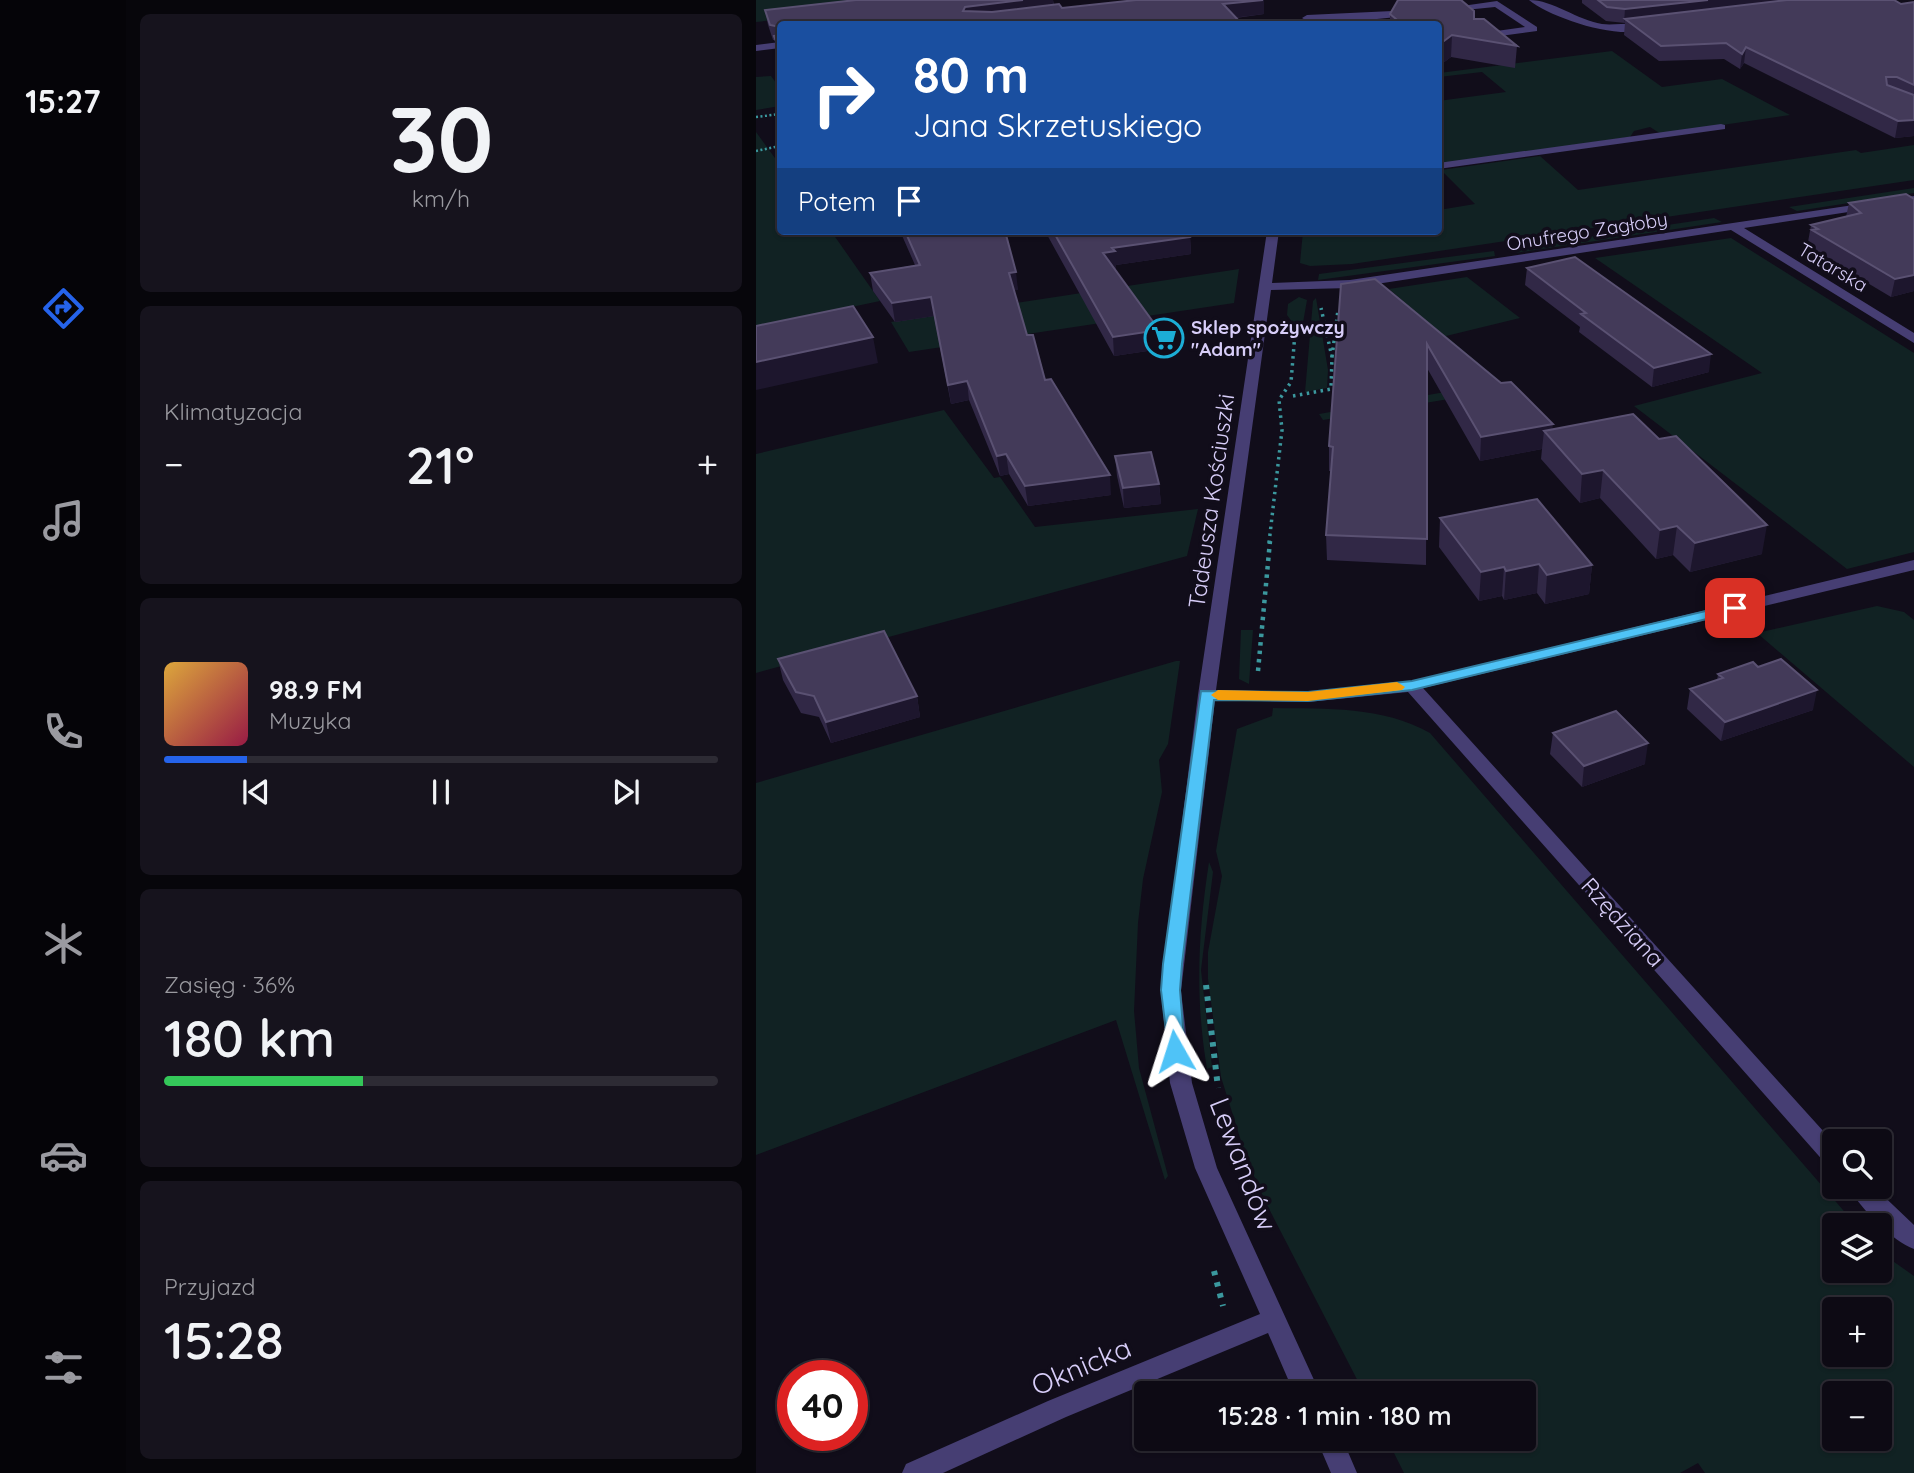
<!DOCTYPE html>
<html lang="pl">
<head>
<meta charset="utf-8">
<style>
	:root { --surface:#0d0a14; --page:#16131d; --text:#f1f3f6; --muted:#9a9aa0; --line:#2d2b34; --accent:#2563eb }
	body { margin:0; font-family:Quicksand,sans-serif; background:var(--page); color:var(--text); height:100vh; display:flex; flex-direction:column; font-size:26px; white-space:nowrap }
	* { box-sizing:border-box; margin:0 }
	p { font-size:23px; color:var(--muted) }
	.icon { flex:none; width:38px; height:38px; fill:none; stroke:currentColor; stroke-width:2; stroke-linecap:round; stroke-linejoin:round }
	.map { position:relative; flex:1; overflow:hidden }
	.panel { display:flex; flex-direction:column; gap:14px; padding:14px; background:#07060b; width:630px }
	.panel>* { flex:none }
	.hud { position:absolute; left:21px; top:21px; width:665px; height:214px; border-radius:7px; box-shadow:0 2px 5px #0004,0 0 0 2px var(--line); background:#1a4fa0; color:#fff; overflow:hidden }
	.fabs { position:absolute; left:1066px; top:1129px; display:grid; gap:14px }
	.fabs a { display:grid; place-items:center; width:70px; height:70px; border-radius:7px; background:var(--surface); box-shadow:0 2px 5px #0004,0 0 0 2px var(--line); font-size:35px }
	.speed { position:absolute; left:21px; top:1360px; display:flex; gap:14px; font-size:35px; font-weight:700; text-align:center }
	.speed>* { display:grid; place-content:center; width:91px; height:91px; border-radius:50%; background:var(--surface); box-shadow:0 2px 5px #0004,0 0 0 2px var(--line); line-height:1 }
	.speed .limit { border:10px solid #d22; background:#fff; color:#111 }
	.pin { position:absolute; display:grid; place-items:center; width:60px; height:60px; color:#fff; margin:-30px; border-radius:14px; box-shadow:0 4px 10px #0006 }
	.me { position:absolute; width:77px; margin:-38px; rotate:354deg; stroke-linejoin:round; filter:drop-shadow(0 0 5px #0008) }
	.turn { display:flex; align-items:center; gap:24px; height:147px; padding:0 21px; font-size:32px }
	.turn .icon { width:91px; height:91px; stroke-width:2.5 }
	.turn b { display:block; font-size:49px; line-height:60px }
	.then { display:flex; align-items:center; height:66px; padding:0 21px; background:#0003; gap:14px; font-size:26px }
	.big { font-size:52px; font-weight:600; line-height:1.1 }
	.panel .card { flex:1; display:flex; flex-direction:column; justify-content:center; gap:10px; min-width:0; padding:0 24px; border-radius:10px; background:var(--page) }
	.panel .dial { align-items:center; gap:0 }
	.dial b { font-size:91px; line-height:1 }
	.song { display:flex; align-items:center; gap:21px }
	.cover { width:84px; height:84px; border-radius:10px; background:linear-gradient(135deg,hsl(40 70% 55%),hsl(340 70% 35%)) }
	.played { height:7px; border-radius:4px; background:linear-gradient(90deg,var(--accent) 15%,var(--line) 15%) }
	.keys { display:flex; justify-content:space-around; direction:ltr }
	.heat { display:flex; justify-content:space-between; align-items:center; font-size:38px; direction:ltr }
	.charge { height:10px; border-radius:5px; background:linear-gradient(90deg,#34c759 36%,var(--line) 0) }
	.trip { position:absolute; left:378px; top:1381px; width:402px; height:70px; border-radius:7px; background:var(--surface); box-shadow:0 2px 5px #0004,0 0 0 2px var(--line); font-weight:600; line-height:70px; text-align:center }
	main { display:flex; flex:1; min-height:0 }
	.menu { display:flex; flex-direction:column; width:126px; justify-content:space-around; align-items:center; background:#050408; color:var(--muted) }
	.menu .icon { width:49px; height:49px }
	.menu .on { color:var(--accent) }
	.menu b { font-size:32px; color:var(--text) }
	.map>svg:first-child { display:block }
	.green { fill:#112223; fill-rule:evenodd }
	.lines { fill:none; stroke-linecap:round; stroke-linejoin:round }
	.path-far3 { stroke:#3b989e; stroke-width:2.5; stroke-dasharray:2 2.5; stroke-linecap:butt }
	.path-far2 { stroke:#3b989e; stroke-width:3.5; stroke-dasharray:2.5 4.5; stroke-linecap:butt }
	.path-far1 { stroke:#3b989e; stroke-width:4.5; stroke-dasharray:3.5 5; stroke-linecap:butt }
	.path { stroke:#3b989e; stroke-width:6; stroke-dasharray:4.5 7; stroke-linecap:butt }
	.minor { fill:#463e73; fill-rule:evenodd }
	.wall { fill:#312846 }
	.shaded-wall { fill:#1d162d }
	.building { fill:#433a59; stroke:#5a5172; stroke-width:2 }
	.route { fill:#4fc3f7; stroke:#337fa1; stroke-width:2 }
	.slow { fill:#f59e0b }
	.labels { text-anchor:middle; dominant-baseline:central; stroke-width:7; stroke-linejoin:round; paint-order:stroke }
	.far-street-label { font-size:19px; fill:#d7cdf8; stroke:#110d1a }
	.far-poi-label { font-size:19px; font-weight:bold; fill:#d7cdf8; stroke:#110d1a; text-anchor:start }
	.street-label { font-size:23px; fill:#d7cdf8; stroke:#110d1a }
	.near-street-label { font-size:28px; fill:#d7cdf8; stroke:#110d1a }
</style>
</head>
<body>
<main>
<nav class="menu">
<b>15:27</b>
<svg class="icon on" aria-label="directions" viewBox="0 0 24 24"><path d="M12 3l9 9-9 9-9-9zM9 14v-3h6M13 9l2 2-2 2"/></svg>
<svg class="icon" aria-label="music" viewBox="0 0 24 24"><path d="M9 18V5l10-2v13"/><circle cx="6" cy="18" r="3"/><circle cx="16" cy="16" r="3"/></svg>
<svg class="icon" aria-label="phone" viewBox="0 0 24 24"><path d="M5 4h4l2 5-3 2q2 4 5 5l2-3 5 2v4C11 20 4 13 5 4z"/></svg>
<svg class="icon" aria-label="climate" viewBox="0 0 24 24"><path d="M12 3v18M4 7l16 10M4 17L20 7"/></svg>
<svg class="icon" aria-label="car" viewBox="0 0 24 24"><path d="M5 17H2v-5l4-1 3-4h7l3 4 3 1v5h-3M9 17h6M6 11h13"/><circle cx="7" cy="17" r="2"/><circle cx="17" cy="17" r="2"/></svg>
<svg class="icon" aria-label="filters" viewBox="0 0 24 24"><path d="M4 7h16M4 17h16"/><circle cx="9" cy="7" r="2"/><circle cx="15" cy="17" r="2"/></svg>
</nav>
<section class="panel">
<div class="card dial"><b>30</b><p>km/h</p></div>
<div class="card"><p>Klimatyzacja</p>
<div class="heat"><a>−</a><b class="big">21°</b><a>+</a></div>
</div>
<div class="card">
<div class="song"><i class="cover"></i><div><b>98.9 FM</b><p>Muzyka</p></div></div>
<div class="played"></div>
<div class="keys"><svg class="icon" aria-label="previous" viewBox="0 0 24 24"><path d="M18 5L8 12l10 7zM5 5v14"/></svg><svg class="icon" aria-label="pause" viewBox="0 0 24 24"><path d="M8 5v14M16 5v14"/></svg><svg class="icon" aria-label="next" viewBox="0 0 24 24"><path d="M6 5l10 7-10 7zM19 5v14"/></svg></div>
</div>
<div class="card"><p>Zasięg · 36%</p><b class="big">180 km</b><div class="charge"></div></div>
<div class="card"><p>Przyjazd</p><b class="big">15:28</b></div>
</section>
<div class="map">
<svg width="1158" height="1473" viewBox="0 0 1158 1473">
	<rect width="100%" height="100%" fill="#110d1a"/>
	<path class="green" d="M0,0H193L194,1L0,22Z
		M856,51L906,87L966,79L1034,115L905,134L894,127L878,131L874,137L683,164L682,101L750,92L726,72L683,77V73Z
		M15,76L24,88V106L0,110V77Z
		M0,132L24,165V231H75L124,301L0,327Z
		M1158,145V180L596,264L554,266L544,263L547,231H682L683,210L719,204L685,170L784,156L822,190L1100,150L1105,153Z
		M1158,188V193L1041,211L1033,207Z
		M958,218L966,222L759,253L751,249Z
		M975,238L1158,353V552L1091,569L878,406L1006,373L839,258Z
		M738,251L739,256L562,280L563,274Z
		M483,269L478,303L153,352L135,322Z
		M711,277L764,318L690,336L753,389L567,420L563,414L695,391L726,382L636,304L647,301L633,289Z
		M543,297L551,300L545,334L531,315L532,304Z
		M560,298L572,370L571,388L549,392L557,301Z
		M188,410L238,478L244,477L279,527L442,509L431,556L0,673V454Z
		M1121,606L1148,612L1158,620V767L1001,633Z
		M485,630H497L493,684L483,679Z
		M420,661H424L412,744L403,760L406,792L387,879L382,923L378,1011L383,1068L412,1176L409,1180L360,1020L0,1155V783Z
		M517,708C571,709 626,706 674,733L1100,1225H1078V1270H1124V1252L1158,1276V1473H949L942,1463L924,1473H648L631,1439L768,1438V1393H608L509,1201L491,1160L465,1077L452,979V952L466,876L460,851L481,729L516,716ZM1078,1309H1124V1354H1078ZM1078,1393H1124V1438H1078Z
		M453,862L457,872L445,970L456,1067L451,1069C439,998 442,933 453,862Z"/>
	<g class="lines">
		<path class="path-far3" d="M0,117L24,114
			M0,151L24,146"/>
		<path class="path-far2" d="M576,357L582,310
			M537,396L575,389L576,357L565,308
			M513,543L526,430L523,400L535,382L539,333L531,324"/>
		<path class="path-far1" d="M502,671L514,541"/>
		<path class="path" d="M450,985L462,1088
			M458,1271L467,1306"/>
		<path class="minor" d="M773,0C797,0 821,20 846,24C860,26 884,20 895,27C868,43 795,18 773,0Z
			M741,1L781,27V31L722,39L719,38V34L769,27L739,7L689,12L685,9Z
			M658,10L661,15L621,19L620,24H612V20L551,21L546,18L551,15Z
			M24,42V48L0,51V45Z
			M965,124L969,125V129L682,169V163Z
			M1158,196V202L988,228L1158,333V343L975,230L594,288L515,290L460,690L552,692L656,681L1158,560V570L667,688L1078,1143V1167L1070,1164L652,692L552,702L459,700L425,991L436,1083L461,1168L564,1393H538L512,1333L310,1417L187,1473H146L150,1464L292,1401L504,1314L439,1168L414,1083L405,991L442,695L511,231H523L516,283L594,280Z
			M1092,1186H1117L1158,1225V1249C1137,1242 1102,1206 1092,1186Z
			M560,1438H586L601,1473H575Z"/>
	</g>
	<path class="wall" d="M297,0L298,5L306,8L372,1L371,0H508V14L480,18L24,24V62L19,40H17L12,25L9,10Z
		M826,0H1138L1145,4L1158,2V136L1139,138L988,63L984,69L968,59L903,61L868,35L869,23L850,21L826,3Z
		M634,14L718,19L761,46L759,68L695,57L687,63L682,62V24H634Z
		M1158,199V291L1135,297L1053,248L1054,243L1052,242L1055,225L1090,217L1093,203Z
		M144,231H249L262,290H258L271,335L289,380L355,495L272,506L253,474L244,476L213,400L195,404L178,316L139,322L117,291L114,273L159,265Z
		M289,231H453V233L434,236L435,254L360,265V269H359L405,349L358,356Z
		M771,268L953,372L896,387L823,332L824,327L769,285Z
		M585,284L796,430L1006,554L934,572L917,555L900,559L844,498L824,503L785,459L786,449L724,461L671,368L670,565L571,560L570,535L575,471H573V446Z
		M359,456L403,484L405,504L368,508L361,476Z
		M684,518L836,565L833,594L789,604L781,593L748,600L746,596L723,601L683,547Z
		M22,659L161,696L164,717L75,743L63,717L45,713L27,680Z
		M962,674L1057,710L965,741L931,709L934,689L961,681Z
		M797,733L889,764L826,787L794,754Z"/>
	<path class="shaded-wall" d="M267,0H297L298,11L211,21L207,11L209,7Z
		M508,0V14L468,19L467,4Z
		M952,0H1080L869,19L868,23L869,9Z
		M696,35L695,57L687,63L688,41Z
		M22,47H24V62Z
		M990,47L988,63L984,69L986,54Z
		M1158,120V136L1139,138L1142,121Z
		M424,231H453V233L424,237Z
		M434,237L435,254L360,265V269L349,271L347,253L356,248Z
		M260,272L262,290L255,291L253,273Z
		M1158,275V291L1135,297L1139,279Z
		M175,297L178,316L139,322L136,303Z
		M403,330L405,349L358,356L357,337Z
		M117,337L122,363L0,390V362Z
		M955,354L953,372L896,387L898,368Z
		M211,381L213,400L195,404L192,385Z
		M797,424L795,440L788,431L786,449L724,461L725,437Z
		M250,454L253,474L244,476L241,456Z
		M847,470L844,498L824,503L826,474Z
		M354,475L355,495L272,506L269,486Z
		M403,484L405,504L368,508L367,488Z
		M1011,525L1006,554L934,572L939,543Z
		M921,526L917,555L900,559L904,530Z
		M783,564L781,593L748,600L750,571Z
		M836,565L833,594L789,604L791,575Z
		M748,567L746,596L723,601L725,572Z
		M1061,690L1057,710L965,741L969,722Z
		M161,696L164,717L75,743L70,722Z
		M892,743L889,764L826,787L828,766Z"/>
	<path class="building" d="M100,0H267L209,7L207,11L236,12L303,4L306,8L380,0H507L467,4L486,24H24V47H22L18,36L23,35L24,27L14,25L9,10Z
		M642,0H705L718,11V19H728L761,46L696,35L688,41L682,40V24H646L634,14Z
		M842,0H952L869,9L851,7Z
		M1031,0H1138L1145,4L1158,2V85L1141,77H1130L1131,85L1158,95V120L1142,121L990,47L986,54L970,43L905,46L869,19Z
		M1150,194L1158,199V275L1139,279L1056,230L1062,229L1055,225L1105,213L1093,203Z
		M149,231H249L260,272L253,273L271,335H277L289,380L295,379L354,475L269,486L250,454L241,456L211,381L192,385L175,297L136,303L114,273L164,265Z
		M297,231H431L434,237L356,248L359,251L347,253L403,330L357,337Z
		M819,257L955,354L898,368L825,314L830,313L771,268Z
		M619,279L745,383L755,382L797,424L725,437L671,344V539L570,535L577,447L573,446L585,284Z
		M97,306L117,337L0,362V326Z
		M877,414L903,439L920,436L1011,525L939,543L921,526L904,530L847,470L826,474L788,431Z
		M395,452L403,484L367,488L359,456Z
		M781,499L836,565L791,575L783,564L750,571L748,567L725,572L684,518Z
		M128,631L161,696L70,722L58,696L40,692L22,659Z
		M1025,659L1061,690L969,722L934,689L967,678L962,674L997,662L1002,667Z
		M860,711L892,743L828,766L797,733Z"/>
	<path class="route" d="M979,604L984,605V611L656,690L552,701L458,700L426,964L424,990L429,1051L426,1056H413L405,990L407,964L445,691L552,692L656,681Z"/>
	<path class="slow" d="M641,682L649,687L646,690L552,701L462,700L455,695L462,690L552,692Z"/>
	<defs>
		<symbol id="supermarket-ring" viewBox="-11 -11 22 22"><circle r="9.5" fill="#110d1a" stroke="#1cadd5" stroke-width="1.5"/><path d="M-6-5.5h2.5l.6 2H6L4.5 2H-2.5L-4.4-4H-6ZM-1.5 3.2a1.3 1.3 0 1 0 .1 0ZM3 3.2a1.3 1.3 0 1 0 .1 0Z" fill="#1cadd5"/></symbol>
	</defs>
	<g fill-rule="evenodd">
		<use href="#supermarket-ring" x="386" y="316" width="44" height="44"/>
	</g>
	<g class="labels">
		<g class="far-street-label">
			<text transform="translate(831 231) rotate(-9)">Onufrego Zagłoby</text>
			<text transform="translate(1077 267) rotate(31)">Tatarska</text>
		</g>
		<g class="far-poi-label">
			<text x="435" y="327">Sklep spożywczy<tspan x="435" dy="22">"Adam"</tspan></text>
		</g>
		<g class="street-label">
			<text transform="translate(455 501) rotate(-82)">Tadeusza Kościuszki</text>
			<text transform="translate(867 922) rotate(48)">Rzędziana</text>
		</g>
		<g class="near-street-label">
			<text transform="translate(488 1164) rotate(69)">Lewandów</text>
			<text transform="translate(325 1366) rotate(-23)">Oknicka</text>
		</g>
	</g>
</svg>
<div class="fabs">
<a><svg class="icon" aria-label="search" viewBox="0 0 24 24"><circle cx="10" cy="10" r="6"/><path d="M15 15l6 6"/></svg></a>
<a><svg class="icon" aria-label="layers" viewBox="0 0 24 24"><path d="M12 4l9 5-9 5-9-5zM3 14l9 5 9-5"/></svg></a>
<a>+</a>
<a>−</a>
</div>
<div class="speed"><div class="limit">40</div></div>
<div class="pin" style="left:979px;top:608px;background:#d93025"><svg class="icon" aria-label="arrive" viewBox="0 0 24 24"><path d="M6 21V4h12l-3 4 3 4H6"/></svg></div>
<svg class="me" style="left:419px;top:1051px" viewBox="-20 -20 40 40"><path d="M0-17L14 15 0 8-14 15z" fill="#4fc3f7" stroke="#fff" stroke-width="4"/></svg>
<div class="trip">15:28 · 1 min · 180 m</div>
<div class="hud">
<div class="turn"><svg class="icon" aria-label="right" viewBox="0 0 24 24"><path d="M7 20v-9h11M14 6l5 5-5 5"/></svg><div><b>80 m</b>Jana Skrzetuskiego</div></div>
<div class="then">Potem<svg class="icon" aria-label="arrive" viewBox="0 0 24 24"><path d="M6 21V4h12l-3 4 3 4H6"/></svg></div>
</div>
</div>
</main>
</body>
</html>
